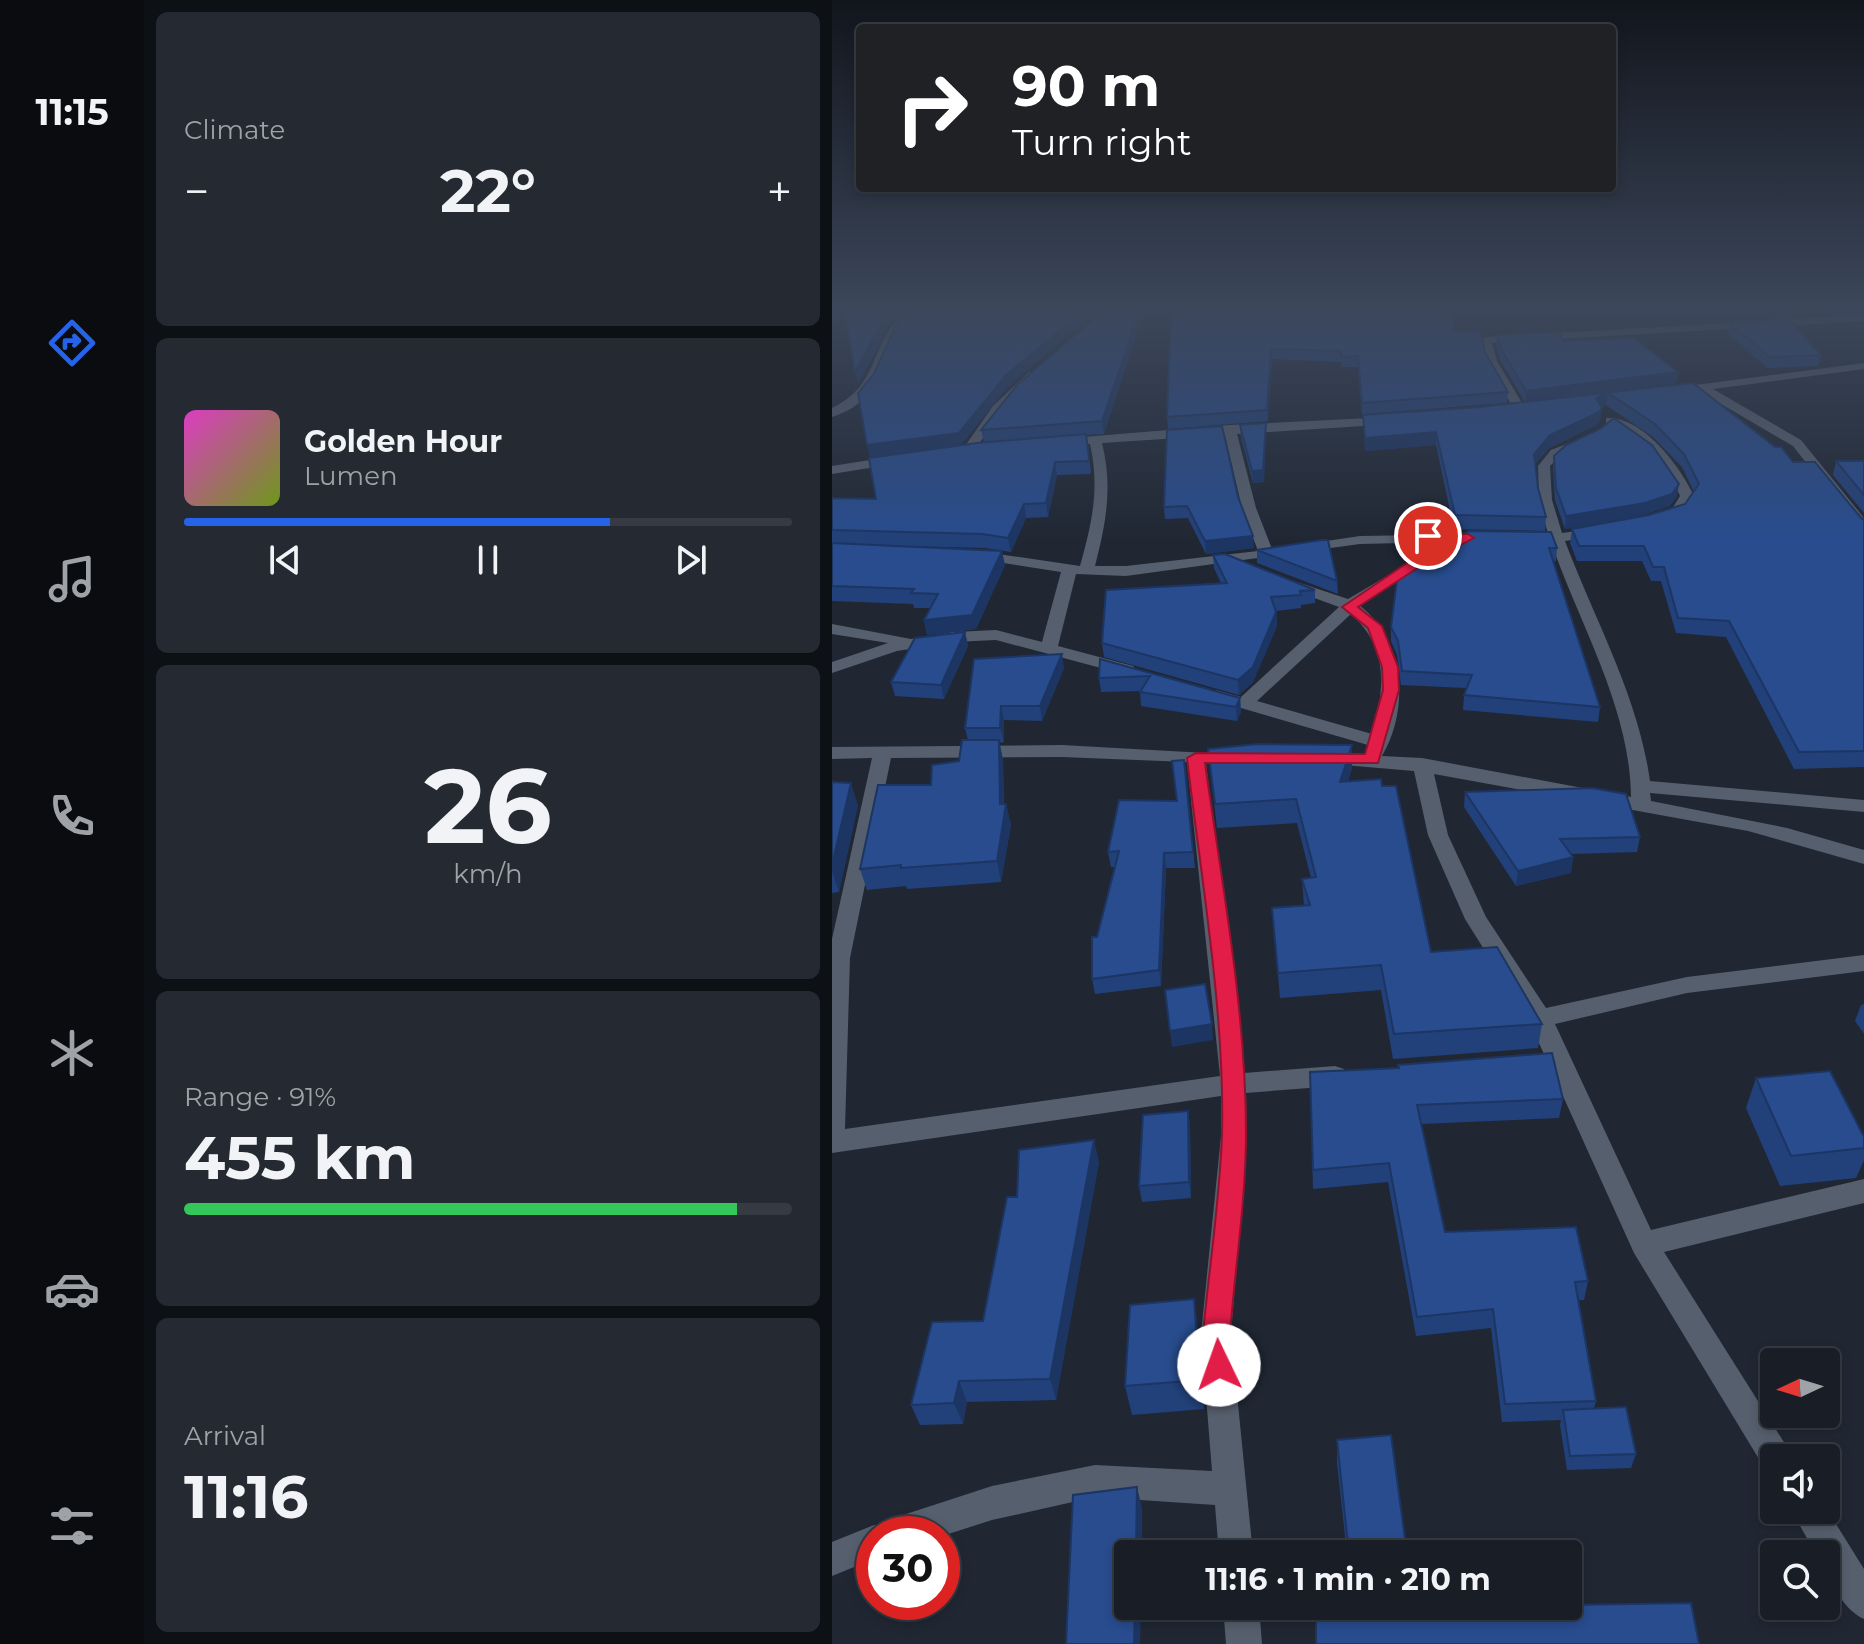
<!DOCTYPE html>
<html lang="en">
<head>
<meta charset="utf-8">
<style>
	:root { --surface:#181d26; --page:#252a32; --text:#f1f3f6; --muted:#9fa2a7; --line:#363b43; --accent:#2563eb }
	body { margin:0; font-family:Montserrat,sans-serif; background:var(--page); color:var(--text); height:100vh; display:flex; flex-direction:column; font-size:30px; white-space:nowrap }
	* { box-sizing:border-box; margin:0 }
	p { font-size:26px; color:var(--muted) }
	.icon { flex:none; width:44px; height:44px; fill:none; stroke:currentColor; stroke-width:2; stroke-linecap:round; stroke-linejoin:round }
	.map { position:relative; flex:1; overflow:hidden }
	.panel { display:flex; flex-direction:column; gap:12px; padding:12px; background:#0d1015; width:688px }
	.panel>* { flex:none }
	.hud { position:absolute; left:24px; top:24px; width:760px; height:168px; border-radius:8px; box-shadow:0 4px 12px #0003,0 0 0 2px var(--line); background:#202124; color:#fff; overflow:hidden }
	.needle { width:52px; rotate:266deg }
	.fabs { position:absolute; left:928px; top:1348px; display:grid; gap:16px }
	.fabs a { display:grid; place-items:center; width:80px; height:80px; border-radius:8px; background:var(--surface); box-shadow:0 4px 12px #0003,0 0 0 2px var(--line); font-size:40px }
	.speed { position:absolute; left:24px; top:1516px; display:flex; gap:16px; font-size:40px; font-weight:700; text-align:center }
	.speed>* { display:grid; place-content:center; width:104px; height:104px; border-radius:50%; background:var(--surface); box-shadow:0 4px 12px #0003,0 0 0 2px var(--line); line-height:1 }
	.speed .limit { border:12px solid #d22; background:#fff; color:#111 }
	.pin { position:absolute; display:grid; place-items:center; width:68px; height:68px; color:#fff; margin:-34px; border:4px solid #fff; border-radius:50%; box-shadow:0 2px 8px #0007 }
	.me { position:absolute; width:88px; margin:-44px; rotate:357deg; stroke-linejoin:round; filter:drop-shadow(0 0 6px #0008) }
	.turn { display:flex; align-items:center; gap:28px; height:168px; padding:0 24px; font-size:36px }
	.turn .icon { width:104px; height:104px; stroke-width:2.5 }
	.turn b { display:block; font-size:56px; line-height:68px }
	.big { font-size:60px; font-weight:700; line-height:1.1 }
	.panel .widget { flex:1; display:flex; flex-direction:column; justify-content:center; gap:12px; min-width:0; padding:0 28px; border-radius:12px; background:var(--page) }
	.panel .dial { align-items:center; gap:0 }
	.dial b { font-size:104px; line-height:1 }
	.song { display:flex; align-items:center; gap:24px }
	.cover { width:96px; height:96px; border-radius:12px; background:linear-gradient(135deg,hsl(310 70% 55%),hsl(80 70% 35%)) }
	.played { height:8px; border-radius:4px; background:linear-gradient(90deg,var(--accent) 70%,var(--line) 70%) }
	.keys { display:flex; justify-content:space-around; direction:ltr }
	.heat { display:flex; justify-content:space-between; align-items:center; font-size:44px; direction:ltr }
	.charge { height:12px; border-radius:6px; background:linear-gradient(90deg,#34c759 91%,var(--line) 0) }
	.trip { position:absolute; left:282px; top:1540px; width:468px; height:80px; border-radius:8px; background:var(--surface); box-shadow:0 4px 12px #0003,0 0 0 2px var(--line); font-weight:700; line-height:80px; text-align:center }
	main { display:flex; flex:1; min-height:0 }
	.tabs { display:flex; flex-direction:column; width:144px; justify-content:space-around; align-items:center; background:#0a0c0f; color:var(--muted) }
	.tabs .icon { width:56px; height:56px }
	.tabs .current { color:var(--accent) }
	.tabs b { font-size:36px; color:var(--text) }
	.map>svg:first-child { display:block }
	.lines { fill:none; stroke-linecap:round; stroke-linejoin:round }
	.minor { fill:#565f6d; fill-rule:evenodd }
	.wall { fill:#22417a }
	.shaded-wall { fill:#1c3563 }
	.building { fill:#284c8e; stroke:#1c3563; stroke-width:2 }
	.route { fill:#e11d48; stroke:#92132f; stroke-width:2 }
</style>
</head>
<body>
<main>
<nav class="tabs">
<b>11:15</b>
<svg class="icon current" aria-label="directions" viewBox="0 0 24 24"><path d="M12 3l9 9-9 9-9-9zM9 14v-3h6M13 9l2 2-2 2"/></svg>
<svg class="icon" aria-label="music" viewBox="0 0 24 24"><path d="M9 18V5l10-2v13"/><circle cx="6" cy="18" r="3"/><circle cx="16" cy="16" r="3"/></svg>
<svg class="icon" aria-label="phone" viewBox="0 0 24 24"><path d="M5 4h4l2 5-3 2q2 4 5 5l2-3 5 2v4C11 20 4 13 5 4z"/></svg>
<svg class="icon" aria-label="climate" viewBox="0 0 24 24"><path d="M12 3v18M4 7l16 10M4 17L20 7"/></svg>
<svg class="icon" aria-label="car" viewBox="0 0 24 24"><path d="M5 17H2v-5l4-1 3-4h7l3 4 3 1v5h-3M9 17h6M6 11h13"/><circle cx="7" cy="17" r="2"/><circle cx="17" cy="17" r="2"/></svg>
<svg class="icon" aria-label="filters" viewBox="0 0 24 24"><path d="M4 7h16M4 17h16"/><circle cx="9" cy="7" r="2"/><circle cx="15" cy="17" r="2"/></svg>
</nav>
<section class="panel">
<div class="widget"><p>Climate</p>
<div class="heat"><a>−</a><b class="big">22°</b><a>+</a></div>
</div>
<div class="widget">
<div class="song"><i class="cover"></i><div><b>Golden Hour</b><p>Lumen</p></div></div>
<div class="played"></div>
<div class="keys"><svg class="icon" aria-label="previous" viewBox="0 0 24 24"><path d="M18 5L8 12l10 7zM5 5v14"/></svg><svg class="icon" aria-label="pause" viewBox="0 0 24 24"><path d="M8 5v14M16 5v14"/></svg><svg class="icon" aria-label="next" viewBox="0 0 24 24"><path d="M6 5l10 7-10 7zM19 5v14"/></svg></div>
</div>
<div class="widget dial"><b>26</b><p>km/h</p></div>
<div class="widget"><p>Range · 91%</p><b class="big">455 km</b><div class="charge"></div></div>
<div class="widget"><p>Arrival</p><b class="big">11:16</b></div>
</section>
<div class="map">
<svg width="1032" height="1644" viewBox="0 0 1032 1644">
	<rect width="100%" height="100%" fill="#202733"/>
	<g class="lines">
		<path class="minor" d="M73,312H84C76,320 68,326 63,336C44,373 46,402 0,417V408C50,384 36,344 73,312Z
			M1032,315V321L660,343L665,361L693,408L687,412L681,408L655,361L649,340L654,337Z
			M1032,363V369L881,389L969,440L1032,518V531L1027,530L961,446L867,391L840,394L834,391L840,388Z
			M197,372L207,374L170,411L141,452H133L131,449L161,406Z
			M557,417L563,421L561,424L405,434L424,508L440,549L528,536L650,534L655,535V541L528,544L294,576L244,574L226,646L301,666L304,670L301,674L295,675L164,640L121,642L65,651L0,673V662L56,643L0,634V624L79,639L121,632L164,630L210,642L229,572L146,559L139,555L146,551L248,566C260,523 268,488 258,444L230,446L224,442L226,439L398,425ZM393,435L410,508L426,551L294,566H263C274,523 281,487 270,443Z
			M774,418C810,415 849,467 862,496L850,515L823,520V514L840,509L848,496C833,460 809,440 774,424Z
			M748,439L758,442L728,456L718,466L720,500L730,533L766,528L773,532L766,536L733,541C763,621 806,695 818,781L1032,800V812L818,793L819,801L955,828L1032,850V864L916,831L602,774L616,835L654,917L714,1008L855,977L1032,955V971L855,993L723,1024L819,1230L1032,1179V1203L832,1252L955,1447L960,1458H942V1473L933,1469L802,1253L697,1021L633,919L596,835L582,771L488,763L486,759L488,755H536V745L378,699L375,695L384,690L409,697L507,607L455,588V582H465L516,599L589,556L594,557V563L527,605C573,640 578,708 550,756L590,758L799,797C798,707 748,626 719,542H694L687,538L694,534H716L707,500L706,466L719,450ZM519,614C557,648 553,688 540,734L425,701Z
			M63,456L68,457V463L0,474V466Z
			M230,745L410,755L412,759L410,763H374L412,1073L503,1066L512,1069L516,1076L512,1083L503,1086L414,1093L415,1136L399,1334L421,1554H387L383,1505L263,1497L160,1520L110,1536L42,1534V1559L0,1576V1542L42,1525L50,1528L53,1522L65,1517L160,1486L263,1465L380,1471L369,1334L389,1136V1096L0,1153V939L40,758L0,759V747ZM230,757L355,762L388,1076L13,1129L18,958L59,758Z
			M994,1508L1032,1569V1619C1010,1609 994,1578 994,1554H984L959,1510Z
			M391,1606H427L430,1644H394Z"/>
	</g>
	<path class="wall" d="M339,312L621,332L653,352L676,392L675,403L530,414L526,367H509V362L440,359L436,421L336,429L335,417Z
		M308,323L272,434L254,435L259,471L258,474L225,475L216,517L194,518L179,552L153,548L33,545L173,565L144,629L95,635L92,620L98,608H82L81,604L0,601V498L44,499L152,442L149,430Z
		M898,324L989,355L986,366L936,368L896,334Z
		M665,335L731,341L846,372L844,383L693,402L668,360L664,346Z
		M861,383L1030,519L1032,518V767L962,769L894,637L844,633L829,581H819L810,561H745L738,543L740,529L817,515L853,504L862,492L850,467L821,437L774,405L769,407L768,421L765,425L717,448L703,464L706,488L714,517L713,531L622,529L604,445L533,451L531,415L648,407Z
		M434,423L432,482L421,483L409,437L408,425Z
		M722,456L845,496L838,506L811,515L733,529L723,500L721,468Z
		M1004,461H1032V513L1001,475Z
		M406,497L422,548L374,554L356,518L333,519L332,507Z
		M612,544L725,548L724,561H721L768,707L766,722L631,710L632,695L634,688L569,685L565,655L559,641V627Z
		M425,550L505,581L506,594L425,563Z
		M381,555L483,590V603L469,605V608L444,611L445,626L421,682L407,695L272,657L270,643L389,583L382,568Z
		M133,632L136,646L112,699L63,696L59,682Z
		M268,659L408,698L409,712L405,721L309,706L308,691L269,692L267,678Z
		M232,668L210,721L172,720V742L167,743L171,760L172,804H174L179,825L169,882L75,889L74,886L35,890L28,869L99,785L127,761L136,740L133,728Z
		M520,745V768L516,781L599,952L710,1024L706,1048L561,1059L549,990L448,998L440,908L472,906L470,879L479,878L465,823L385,828L376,749Z
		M352,760L363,868H334L329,986L263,994L260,979L265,937L283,867H279L276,852L345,801Z
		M0,782L26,805L7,892L0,893Z
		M633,792L808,837L805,852L738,854L741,857L739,873L684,886L632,807Z
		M1032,1004V1034L1023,1021L1029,1005Z
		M478,1072L731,1099L727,1118L589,1124L613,1232L756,1281L752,1300H747L764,1401L762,1408L804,1454L799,1468L735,1470L728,1425L729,1420L670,1422L659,1328L584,1336L556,1182L481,1189Z
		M924,1078L1032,1137V1160L1024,1178L948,1186L914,1108Z
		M356,1111L358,1127L359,1198L310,1202L307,1186Z
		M267,1162L224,1400L135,1402L131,1424L88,1425L79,1405L151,1321L185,1197Z
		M366,1329L372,1409L300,1415L293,1386Z
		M505,1440L575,1554H515L505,1463Z"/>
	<path class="shaded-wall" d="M0,312H7L0,329Z
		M56,312H69L59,322L26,384L23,372Z
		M250,312H264L176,387L129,445L38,458L35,445L174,375Z
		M307,312L308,323L272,434L270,421Z
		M439,349L440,359L436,421L435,410Z
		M846,372L844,383L693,402L694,391Z
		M776,393L774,405L762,410L764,398Z
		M770,408L768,421L765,425L717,448L701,467L702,454L718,435Z
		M434,423L432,482L421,483L420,471Z
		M604,432V445L533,451V438Z
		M223,462L225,475L216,517L214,503Z
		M847,484L845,496L838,506L811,515L733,529L734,516Z
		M192,504L194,518L179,552L176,538Z
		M421,536L422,548L374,554L373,541Z
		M170,551L173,565L144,629L95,635L92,620Z
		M444,612L445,626L421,682L407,695L406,680Z
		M133,632L136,646L112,699L109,685Z
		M230,654L232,668L210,721L208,706Z
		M408,698L409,712L405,721L404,707Z
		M169,706L172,720V742L168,728Z
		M167,740L171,760L172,814L174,804L179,825L169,882L165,861L168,804Z
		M520,745V768L508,805V782Z
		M19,783L26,805L7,892L0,871V865Z
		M332,853L334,868L329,986L327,970Z
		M741,857L739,873L684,886L686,871Z
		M380,1024L381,1040L340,1047L338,1031Z
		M356,1111L358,1127L359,1198L357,1182Z
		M262,1140L267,1162L224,1400L218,1379Z
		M362,1299L366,1329L372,1409L368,1380Z
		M127,1381L135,1402L131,1424L122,1403Z
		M305,1487L310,1508V1554H304Z
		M303,1606H309L308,1644H302Z"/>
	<path class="building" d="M13,312H56L23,372Z
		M75,312H250L174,375L127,433L35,445L26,393L42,374L65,323Z
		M270,312H307L270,421L149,430L186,384Z
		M339,312H622L621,332L648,331L653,352L676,392L530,403L526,356L509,357V351L439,349L435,410L335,417Z
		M955,319L989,355L938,357L898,324Z
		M727,332L731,341L802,338L846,372L694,391L669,349L665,335Z
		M861,383L943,447H949L961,462H983L1030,519L1032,518V751L967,752L897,621L846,618L832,567H821L812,546H747L740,529L817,515L853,504L867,484L852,454L823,424L776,393L764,398L770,408L767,412L718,435L702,454L706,488L714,517L623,515L604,432L533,438L531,415L648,407Z
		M782,418L820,445L847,484L840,494L813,503L734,516L724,488L722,456L734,445L768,429Z
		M434,423L431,470L420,471L408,425Z
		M390,426L406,497L421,536L373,541L355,506L332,507L335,430Z
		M254,434L257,458L256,461L223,462L214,503L192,504L176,538L150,534L0,530V498L44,499L37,458L145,443Z
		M1004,461H1032V495Z
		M637,531L719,532L725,548H717L768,707L632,695L640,675L570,671L566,641L559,627L566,571L612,544H619L618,541Z
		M489,540H496L505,581L425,550Z
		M0,543L170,551L140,615L92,620L106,594L79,593L82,589L0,586Z
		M393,554L483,590L468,591L469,595L439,597L444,612L421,667L406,680L270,643L274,590L395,583L381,555Z
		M133,632L109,685L59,682L83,638Z
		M230,654L208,706H169L168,728H133L142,659Z
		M268,659L408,698L404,707L308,692L318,676L267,678Z
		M130,740H167L168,804H174L165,861L69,868V865L28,869L46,785H99L100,765L127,761Z
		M426,744L520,745L508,782L549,779L550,786H564L599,952L665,947L710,1024L562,1034L549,965L446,973L440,908L478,905L470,879L484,877L464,799L383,804L376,749Z
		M352,760L361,852L332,853L327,970L260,979V937H265L287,851L276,852L287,800L345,801L340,761Z
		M0,782L19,783L0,865Z
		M760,788L794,794L808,837L728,839L741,857L686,871L633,792Z
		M373,984L380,1024L338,1031L333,990Z
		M720,1053L731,1099L585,1105L613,1232L744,1227L756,1281L743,1282L764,1401L673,1404L661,1309L585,1317L557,1163L481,1170L478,1072L567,1068L566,1065Z
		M998,1071L1032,1137V1148L959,1156L924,1078Z
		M356,1111L357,1182L307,1186L311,1115Z
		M262,1140L218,1379L127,1381L122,1403L79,1405L100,1322L151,1321L175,1197H185L187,1150Z
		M362,1299L368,1380L293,1386L298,1305Z
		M794,1407L804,1454L738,1456L731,1410Z
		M559,1435L575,1554H517L505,1440Z
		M305,1487L304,1554H296V1606H303L302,1644H234L241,1495Z
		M859,1603L867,1644H484V1619L523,1617L522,1606H736V1605Z"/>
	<linearGradient id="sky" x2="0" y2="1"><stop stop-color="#12151c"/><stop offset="0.57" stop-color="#3c475b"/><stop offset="1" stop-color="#3c475b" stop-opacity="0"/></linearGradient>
	<rect width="1032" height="543" fill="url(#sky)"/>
	<path class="route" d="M591,534H636L642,538L587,567L526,607L550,626L566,667L567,690L546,763H373C390,885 414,1010 414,1133C414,1200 403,1268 398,1334L401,1365L397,1375L387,1378L378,1375L373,1365L371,1334C377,1268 388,1200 390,1134C393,1013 369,878 355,758L364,753L533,754L551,690L550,667L536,628L510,607L578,561L619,541L591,539Z"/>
</svg>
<div class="fabs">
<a><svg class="needle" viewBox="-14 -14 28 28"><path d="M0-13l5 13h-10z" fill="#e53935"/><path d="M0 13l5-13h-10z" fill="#9fa2a7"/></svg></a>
<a><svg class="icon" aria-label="sound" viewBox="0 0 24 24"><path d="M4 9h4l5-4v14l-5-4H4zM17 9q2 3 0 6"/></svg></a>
<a><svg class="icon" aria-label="search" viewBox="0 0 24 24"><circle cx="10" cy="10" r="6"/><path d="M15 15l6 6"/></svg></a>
</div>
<div class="speed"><div class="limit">30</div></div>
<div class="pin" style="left:596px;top:536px;background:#d93025"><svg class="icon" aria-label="arrive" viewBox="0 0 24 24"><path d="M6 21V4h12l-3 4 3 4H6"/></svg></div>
<svg class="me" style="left:387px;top:1365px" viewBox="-20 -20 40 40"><circle r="19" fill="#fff"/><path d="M0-13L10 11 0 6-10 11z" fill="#e11d48"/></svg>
<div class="trip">11:16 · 1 min · 210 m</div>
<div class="hud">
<div class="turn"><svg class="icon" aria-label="right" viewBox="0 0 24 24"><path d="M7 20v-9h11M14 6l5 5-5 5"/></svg><div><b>90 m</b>Turn right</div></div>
</div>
</div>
</main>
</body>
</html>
